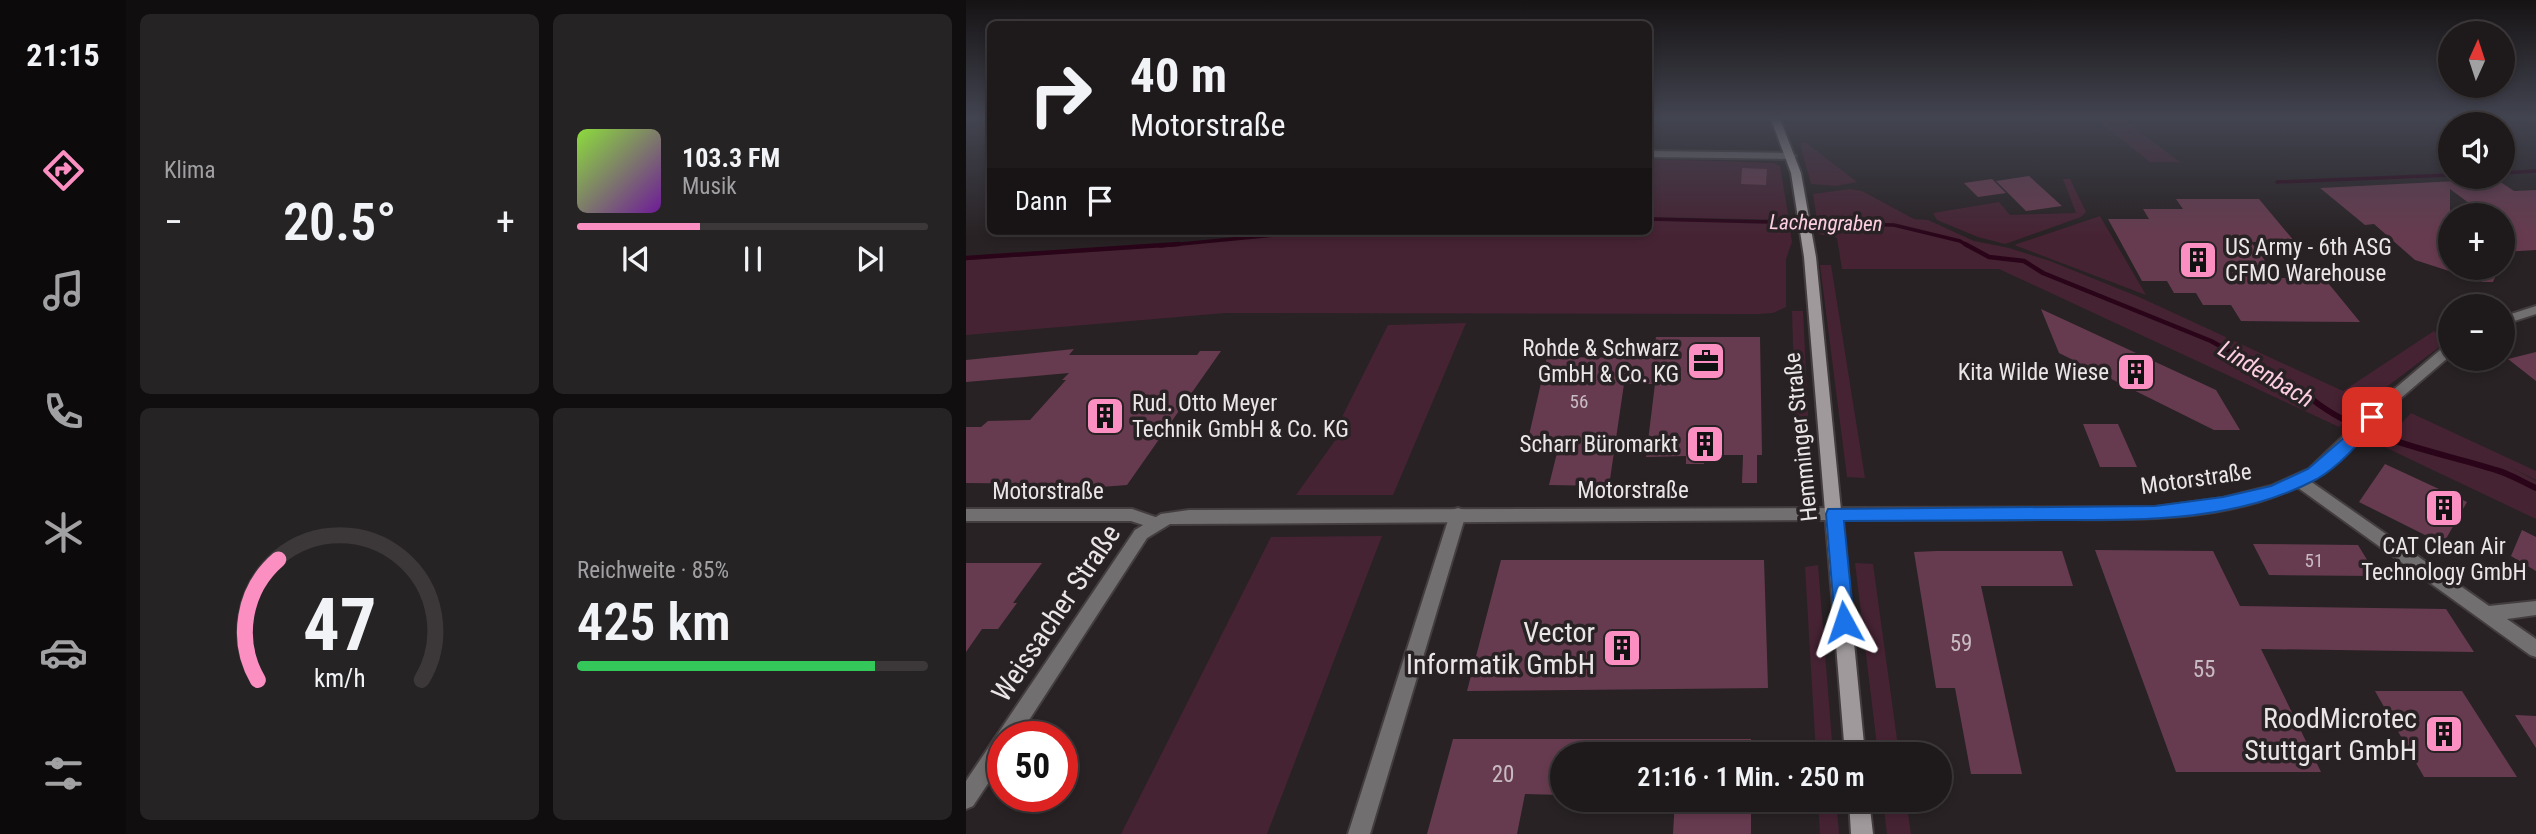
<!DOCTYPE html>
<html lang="de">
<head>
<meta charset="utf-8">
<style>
	:root { --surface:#1e1a1b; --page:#262324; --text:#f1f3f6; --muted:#a1a1a3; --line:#3c383a; --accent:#fc8fc1 }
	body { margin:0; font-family:"Roboto Condensed",sans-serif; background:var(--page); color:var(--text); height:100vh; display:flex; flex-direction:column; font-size:26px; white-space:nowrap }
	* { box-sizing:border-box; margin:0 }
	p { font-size:23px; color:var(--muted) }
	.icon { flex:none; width:38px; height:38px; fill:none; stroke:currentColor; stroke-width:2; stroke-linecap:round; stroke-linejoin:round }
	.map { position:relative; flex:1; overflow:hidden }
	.drawer { display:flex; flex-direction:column; gap:14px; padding:14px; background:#100e0f; width:840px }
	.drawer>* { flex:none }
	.guide { position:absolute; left:21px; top:21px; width:665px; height:214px; border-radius:10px; box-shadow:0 4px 10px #0003,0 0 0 2px var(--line); background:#1e1a1b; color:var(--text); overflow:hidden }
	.needle { width:46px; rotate:3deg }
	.tools { position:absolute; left:1472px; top:21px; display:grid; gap:14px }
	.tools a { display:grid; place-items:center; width:77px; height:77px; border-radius:50%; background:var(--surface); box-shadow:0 4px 10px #0003,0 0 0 2px var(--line); font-size:35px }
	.speed { position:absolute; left:21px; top:721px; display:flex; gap:14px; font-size:35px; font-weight:700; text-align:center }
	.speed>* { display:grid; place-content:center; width:91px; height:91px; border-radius:50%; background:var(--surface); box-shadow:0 4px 10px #0003,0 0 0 2px var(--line); line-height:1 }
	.speed .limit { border:10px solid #d22; background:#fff; color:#111 }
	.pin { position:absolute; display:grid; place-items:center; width:60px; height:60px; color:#fff; margin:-30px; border-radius:14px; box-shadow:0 4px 10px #0006 }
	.me { position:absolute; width:77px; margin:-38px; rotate:355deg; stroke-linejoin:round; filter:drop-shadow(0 0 5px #0008) }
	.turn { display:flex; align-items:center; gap:24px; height:147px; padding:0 28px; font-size:32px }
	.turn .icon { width:91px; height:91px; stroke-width:2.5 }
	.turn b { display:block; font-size:49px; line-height:60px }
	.then { display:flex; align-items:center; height:66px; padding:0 28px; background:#0003; gap:14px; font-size:26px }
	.big { font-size:52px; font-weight:600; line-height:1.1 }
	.drawer .widget { flex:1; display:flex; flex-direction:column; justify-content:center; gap:10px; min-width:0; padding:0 24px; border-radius:10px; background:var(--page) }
	.drawer .dial { align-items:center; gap:0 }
	.dial svg { height:182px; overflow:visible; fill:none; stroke:var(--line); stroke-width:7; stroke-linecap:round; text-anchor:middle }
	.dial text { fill:var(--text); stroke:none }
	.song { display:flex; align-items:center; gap:21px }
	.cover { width:84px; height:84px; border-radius:10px; background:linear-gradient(135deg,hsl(90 70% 55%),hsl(280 70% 35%)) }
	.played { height:7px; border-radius:4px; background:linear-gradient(90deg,var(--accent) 35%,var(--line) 35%) }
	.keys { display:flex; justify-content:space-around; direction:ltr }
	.heat { display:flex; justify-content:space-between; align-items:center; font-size:38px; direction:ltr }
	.charge { height:10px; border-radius:5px; background:linear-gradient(90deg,#34c759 85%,var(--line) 0) }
	.drawer .tiles { flex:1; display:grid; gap:14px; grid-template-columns:repeat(2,1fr) }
	.trip { position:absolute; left:584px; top:742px; width:402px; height:70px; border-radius:35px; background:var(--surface); box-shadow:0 4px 10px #0003,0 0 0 2px var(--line); font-weight:600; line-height:70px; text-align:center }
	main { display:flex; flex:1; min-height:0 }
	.menu { display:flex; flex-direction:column; width:126px; justify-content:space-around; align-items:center; background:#0c0a0b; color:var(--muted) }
	.menu .icon { width:49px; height:49px }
	.menu .on { color:var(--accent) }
	.menu b { font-size:32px; color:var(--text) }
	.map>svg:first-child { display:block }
	.green { fill:#462333 }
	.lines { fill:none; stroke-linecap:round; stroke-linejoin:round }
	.stream-far2 { stroke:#2a0519; stroke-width:3.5 }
	.stream-far1 { stroke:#2a0519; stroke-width:4.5 }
	.stream { stroke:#2a0519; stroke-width:6 }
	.building { fill:#673b4f }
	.minor-casing { stroke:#433d3f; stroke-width:4 }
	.tertiary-casing { stroke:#433d3f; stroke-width:4 }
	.secondary-casing { stroke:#433d3f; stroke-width:4 }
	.minor { fill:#726f70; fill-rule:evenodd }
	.tertiary { fill:#726f70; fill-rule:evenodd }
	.secondary { fill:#9f999b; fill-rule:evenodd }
	.route { fill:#1a73e8; stroke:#114b97; stroke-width:2 }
	.labels { text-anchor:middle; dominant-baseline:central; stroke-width:7; stroke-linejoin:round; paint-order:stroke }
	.number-label { font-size:19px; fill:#c9bbc2 }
	.far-water-label { font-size:21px; font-style:italic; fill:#fdcee1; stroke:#282224 }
	.poi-label { font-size:23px; fill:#eae6e8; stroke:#282224; text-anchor:end }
	.street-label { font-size:23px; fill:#eae6e8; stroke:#282224 }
	.near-number-label { font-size:23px; fill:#c9bbc2 }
	.water-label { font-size:24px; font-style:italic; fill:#fdcee1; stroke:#282224 }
	.near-street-label { font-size:28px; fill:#eae6e8; stroke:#282224 }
	.near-poi-label { font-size:28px; fill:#eae6e8; stroke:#282224; text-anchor:end }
</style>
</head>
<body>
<main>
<nav class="menu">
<b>21:15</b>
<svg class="icon on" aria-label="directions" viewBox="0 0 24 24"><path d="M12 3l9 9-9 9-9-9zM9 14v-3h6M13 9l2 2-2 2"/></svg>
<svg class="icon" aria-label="music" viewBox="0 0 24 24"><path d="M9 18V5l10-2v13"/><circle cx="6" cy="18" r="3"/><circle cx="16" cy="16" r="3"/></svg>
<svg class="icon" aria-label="phone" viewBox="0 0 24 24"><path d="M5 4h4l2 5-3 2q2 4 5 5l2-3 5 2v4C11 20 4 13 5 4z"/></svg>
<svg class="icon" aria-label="climate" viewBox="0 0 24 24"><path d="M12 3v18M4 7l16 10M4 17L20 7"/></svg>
<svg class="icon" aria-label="car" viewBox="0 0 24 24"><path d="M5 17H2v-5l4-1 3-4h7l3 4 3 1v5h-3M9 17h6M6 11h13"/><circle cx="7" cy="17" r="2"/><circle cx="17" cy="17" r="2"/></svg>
<svg class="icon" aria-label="filters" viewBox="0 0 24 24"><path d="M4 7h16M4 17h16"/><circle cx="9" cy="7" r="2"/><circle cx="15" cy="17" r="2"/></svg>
</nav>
<section class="drawer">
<div class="tiles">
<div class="widget"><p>Klima</p>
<div class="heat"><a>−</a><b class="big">20.5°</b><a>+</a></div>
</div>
<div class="widget">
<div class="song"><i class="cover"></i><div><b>103.3 FM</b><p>Musik</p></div></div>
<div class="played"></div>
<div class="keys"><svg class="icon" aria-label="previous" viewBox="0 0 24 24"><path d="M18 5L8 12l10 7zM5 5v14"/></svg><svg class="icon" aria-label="pause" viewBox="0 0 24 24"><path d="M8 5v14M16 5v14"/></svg><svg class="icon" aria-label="next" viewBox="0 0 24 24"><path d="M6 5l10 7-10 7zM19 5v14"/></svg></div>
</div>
<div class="widget dial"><svg viewBox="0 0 100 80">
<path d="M14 69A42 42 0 1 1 86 69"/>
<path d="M14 69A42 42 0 0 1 23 16" stroke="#fc8fc1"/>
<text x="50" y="56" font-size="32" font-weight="700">47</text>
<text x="50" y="72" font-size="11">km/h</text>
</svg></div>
<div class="widget"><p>Reichweite · 85%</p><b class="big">425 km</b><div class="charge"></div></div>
</div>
</section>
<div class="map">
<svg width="1570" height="834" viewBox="0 0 1570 834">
	<rect width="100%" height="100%" fill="#282224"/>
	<path class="green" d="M1130,119H1156L1214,162H1184Z
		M839,142L891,182L870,186L845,184L834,144Z
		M683,159L808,163L814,166L823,220L683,217Z
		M1097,179H1104L1120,212L1115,217L1039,244L1012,237L971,220L967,213L1033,202L1044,215L1110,213Z
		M884,189L896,191L948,219L962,220L1008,241L1043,248L1084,261L1173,297L1377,391L1468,331L1480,342L1386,413L1373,427L1033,269H876L871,238L853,234L847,194Z
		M1134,216L1180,295L1048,245Z
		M683,220L823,223L826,242L820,259V307L807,313L792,314L259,313L0,335V260L167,249L366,231H682Z
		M854,265H865L899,478L881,477Z
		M826,311H837L845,476L831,475Z
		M500,323L427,495H330L373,435L368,433L422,325Z
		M1445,413L1570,471V480L1540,465L1570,481V519L1410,443L1411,440L1431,428Z
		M416,536L301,834H155L305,537Z
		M889,563L907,564L933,754H912Z
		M852,565L867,754H850L839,567Z
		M852,800H870L873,834H854Z
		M917,800H940L945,834H921Z"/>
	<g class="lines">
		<path class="stream-far2" d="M1536,173L1570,171
			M1311,182L1484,175
			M682,219L928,225L994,241L1002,246
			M194,246L351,231"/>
		<path class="stream-far1" d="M999,244L1023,257L1058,261L1077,273L1245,341L1337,392L1349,401
			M0,258L213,244"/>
		<path class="stream" d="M1347,400C1398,440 1469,451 1530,470C1544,474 1557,482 1570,488"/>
	</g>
	<path class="building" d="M776,168L801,169L800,185L775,184Z
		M1063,176L1096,206L1060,211L1030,181Z
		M1026,179L1040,193L1012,197L998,183Z
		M1530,179L1548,191L1570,190V250L1536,252V215H1519L1484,189V268H1533L1527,282H1517L1449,260L1408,224L1399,225L1354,188Z
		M1210,199H1293L1329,242H1285L1312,278H1358L1394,322L1275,321L1265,305H1237L1230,293H1208L1201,281H1176L1142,219H1183L1177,209H1217Z
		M1075,309L1250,390L1274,430H1248L1093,353Z
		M690,337H794L796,455H791V483H776L777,455H739L738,464H720V456L680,457L689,384H658L643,486L583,485L593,445L561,444L581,357L686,358Z
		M108,349L103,355H231L234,351H255L161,485L121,488L108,484L0,483V427H15L22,421L64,420L100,380H96L103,373L0,382V360Z
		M1570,352V381L1542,359Z
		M1117,424H1152L1171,467H1134Z
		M1419,464L1501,502L1477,544L1393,502Z
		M1556,530L1570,537V571L1545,556Z
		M1287,544L1392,545L1411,576L1303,575Z
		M1129,550L1247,551L1274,606L1480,609L1508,652L1295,649L1355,772H1210Z
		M971,551H1096L1107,586H1015L1056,774H1005L989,688H970L948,552Z
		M535,560H798L802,688L501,691Z
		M0,563H76L47,603H51L32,629H16L0,652Z
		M1409,691H1496L1551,777H1458Z
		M1549,715L1570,716V748Z
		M487,739H785V754H597V795L559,794L551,834H461Z
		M709,800H785V834H707Z"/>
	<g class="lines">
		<defs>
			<path id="minor" d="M682,151L825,153L830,156L825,159L682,157Z
				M1570,306V314L1536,325V317Z
				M1484,345V356L1422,409L1364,468L1344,481L1523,606L1570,601V615L1541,619L1570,639V657L1564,655L1331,487C1253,524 1162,519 1078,519C1008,520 939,520 869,520L863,518L861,514L863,510L869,508L1189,507L1257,498L1305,486L1343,469L1412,403L1479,346Z
				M492,508L498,510L500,514L404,834H382L484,514L486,510Z
				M0,509H166L195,519L197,523L195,527L189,529L165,521H0Z"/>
			<path id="tertiary" d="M869,508L875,510L877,514L875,518L869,520L204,524L181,538L52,737H37V761L7,806L0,809V781L169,530L195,514L223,510Z"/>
			<path id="secondary" d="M805,119H814L835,173L850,257L899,754H879L838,257L825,173Z
				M883,800H903L907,834H885Z"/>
		</defs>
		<use href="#minor" class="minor-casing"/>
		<use href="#tertiary" class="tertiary-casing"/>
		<use href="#secondary" class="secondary-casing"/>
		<use href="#minor" class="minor"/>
		<use href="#tertiary" class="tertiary"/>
		<use href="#secondary" class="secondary"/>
	</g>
	<linearGradient id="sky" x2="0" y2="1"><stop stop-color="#161314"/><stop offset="0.5" stop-color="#424450"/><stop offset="1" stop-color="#424450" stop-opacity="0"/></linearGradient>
	<rect width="1570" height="236" fill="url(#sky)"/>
	<path class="route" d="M1406,411L1414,417L1412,421C1395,441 1374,466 1351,479C1266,524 1168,520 1075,520C1009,520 944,521 878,521L888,622L886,628L878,630L871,628L869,622L860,514L862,509L1189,506L1257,497L1305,486L1342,469L1380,436L1401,413Z"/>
	<defs>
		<symbol id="building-square" viewBox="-11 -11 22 22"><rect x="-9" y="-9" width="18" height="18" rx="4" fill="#fc8fc1" stroke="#282224"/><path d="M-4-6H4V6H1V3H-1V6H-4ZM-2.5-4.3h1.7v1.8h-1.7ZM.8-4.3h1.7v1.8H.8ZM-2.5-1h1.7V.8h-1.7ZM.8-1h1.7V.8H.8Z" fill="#111"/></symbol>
		<symbol id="office-square" viewBox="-11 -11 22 22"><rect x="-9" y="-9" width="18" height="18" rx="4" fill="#fc8fc1" stroke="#282224"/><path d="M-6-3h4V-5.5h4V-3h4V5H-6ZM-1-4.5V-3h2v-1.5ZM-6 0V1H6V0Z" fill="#111"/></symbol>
	</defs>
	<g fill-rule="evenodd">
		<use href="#building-square" x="1210" y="238" width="44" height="44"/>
		<use href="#office-square" x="718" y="339" width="44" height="44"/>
		<use href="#building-square" x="1148" y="350" width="44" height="44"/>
		<use href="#building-square" x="117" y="394" width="44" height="44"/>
		<use href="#building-square" x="717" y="422" width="44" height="44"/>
		<use href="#building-square" x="1456" y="486" width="44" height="44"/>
		<use href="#building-square" x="634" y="626" width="44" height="44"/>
		<use href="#building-square" x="1456" y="712" width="44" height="44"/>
	</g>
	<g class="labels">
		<g class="number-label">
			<text x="613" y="401">56</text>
			<text x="1348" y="560">51</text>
		</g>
		<g class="far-water-label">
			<text transform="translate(860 223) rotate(1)">Lachengraben</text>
		</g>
		<g class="poi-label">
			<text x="1259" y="247" text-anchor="start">US Army - 6th ASG<tspan x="1259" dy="26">CFMO Warehouse</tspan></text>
			<text x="713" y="348">Rohde &amp; Schwarz<tspan x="713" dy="26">GmbH &amp; Co. KG</tspan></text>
			<text x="1143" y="372">Kita Wilde Wiese</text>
			<text x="166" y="403" text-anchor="start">Rud. Otto Meyer<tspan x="166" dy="26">Technik GmbH &amp; Co. KG</tspan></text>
			<text x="712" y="444">Scharr Büromarkt</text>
			<text x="1478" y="546" text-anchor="middle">CAT Clean Air<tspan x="1478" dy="26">Technology GmbH</tspan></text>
		</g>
		<g class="street-label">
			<text transform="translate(835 437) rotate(-96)">Hemminger Straße</text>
			<text transform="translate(1230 479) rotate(-8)">Motorstraße</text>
			<text x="667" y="490">Motorstraße</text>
			<text x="82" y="491">Motorstraße</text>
		</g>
		<g class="near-number-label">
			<text x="995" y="643">59</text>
			<text x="1238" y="669">55</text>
			<text x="537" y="774">20</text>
		</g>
		<g class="water-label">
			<text transform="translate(1300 374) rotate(31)">Lindenbach</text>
		</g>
		<g class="near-street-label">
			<text transform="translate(90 613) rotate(-56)">Weissacher Straße</text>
		</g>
		<g class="near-poi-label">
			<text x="629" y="632">Vector<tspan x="629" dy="32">Informatik GmbH</tspan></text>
			<text x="1451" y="718">RoodMicrotec<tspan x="1451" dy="32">Stuttgart GmbH</tspan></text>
		</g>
	</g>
</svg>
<div class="tools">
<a><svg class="needle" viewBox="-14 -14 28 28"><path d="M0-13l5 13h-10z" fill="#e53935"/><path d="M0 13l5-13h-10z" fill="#a1a1a3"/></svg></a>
<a><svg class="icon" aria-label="sound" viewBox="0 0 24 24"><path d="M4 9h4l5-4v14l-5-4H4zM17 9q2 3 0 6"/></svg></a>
<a>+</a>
<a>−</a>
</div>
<div class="speed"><div class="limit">50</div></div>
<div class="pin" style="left:1406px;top:417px;background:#d93025"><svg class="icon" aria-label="arrive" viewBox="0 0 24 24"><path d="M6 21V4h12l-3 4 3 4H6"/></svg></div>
<svg class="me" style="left:878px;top:622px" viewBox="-20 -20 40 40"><path d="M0-17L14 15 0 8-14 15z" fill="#1a73e8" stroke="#fff" stroke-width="4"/></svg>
<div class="trip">21:16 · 1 Min. · 250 m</div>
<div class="guide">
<div class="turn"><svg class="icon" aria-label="right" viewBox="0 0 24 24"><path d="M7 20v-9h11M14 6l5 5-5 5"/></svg><div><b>40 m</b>Motorstraße</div></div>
<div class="then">Dann<svg class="icon" aria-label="arrive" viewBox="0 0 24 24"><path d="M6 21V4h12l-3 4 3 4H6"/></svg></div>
</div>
</div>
</main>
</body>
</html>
